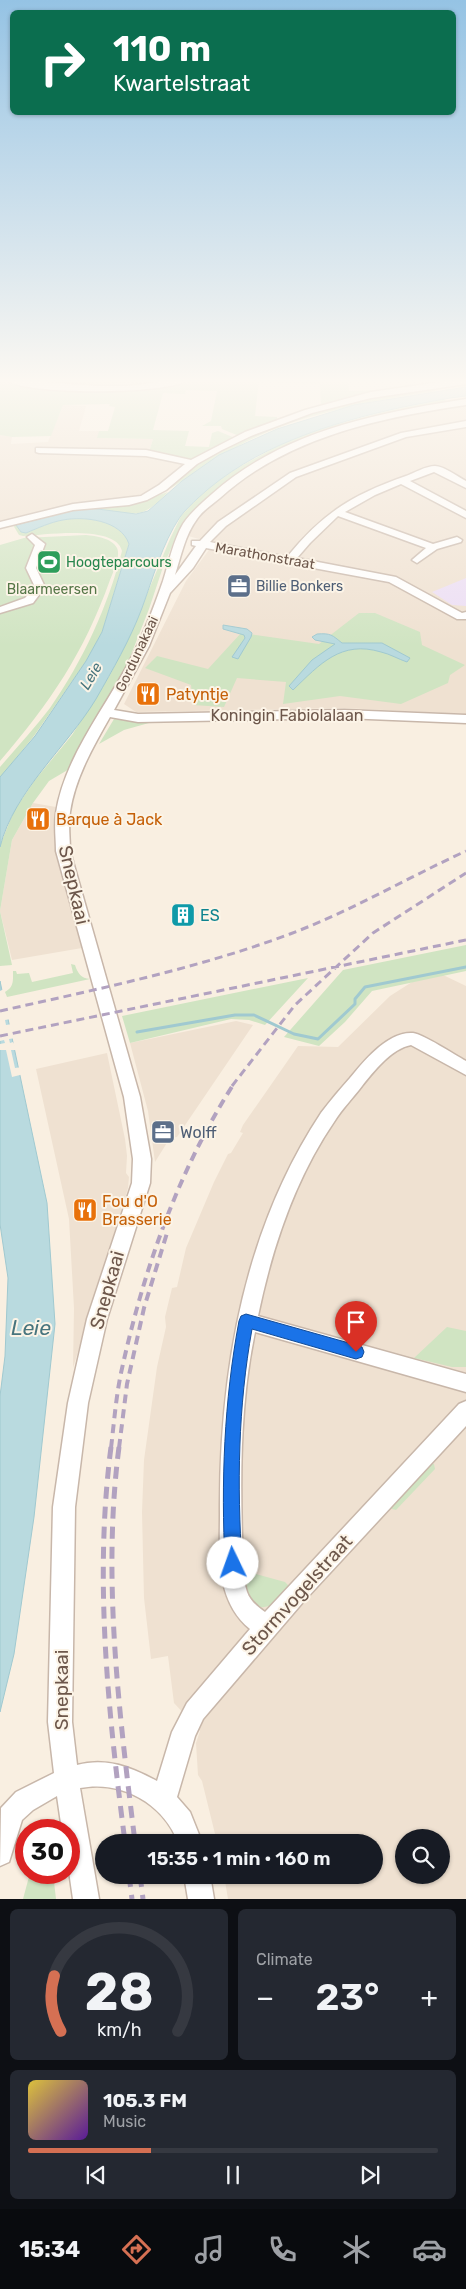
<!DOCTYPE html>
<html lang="en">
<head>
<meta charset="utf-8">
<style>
	:root { --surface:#171b24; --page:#242831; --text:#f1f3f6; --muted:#9ea1a6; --line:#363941; --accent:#d57053 }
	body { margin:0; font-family:Rubik,sans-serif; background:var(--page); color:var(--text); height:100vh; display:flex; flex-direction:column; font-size:19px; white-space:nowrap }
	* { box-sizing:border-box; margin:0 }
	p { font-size:16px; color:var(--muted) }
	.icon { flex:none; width:28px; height:28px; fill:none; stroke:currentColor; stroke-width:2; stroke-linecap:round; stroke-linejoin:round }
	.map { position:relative; height:1899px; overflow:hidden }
	.details { display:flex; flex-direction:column; gap:10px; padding:10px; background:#0d0f14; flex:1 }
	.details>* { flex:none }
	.top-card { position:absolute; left:10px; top:10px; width:446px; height:105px; border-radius:8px; box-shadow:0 1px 4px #0004; background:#0b6e4f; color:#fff; overflow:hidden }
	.tools { position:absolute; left:395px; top:1829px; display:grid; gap:10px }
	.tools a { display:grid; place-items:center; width:55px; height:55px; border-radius:50%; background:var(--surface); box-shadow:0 1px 4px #0004; font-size:25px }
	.speed { position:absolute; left:15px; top:1819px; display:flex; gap:10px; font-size:25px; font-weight:700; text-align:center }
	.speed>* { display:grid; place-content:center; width:65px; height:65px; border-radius:50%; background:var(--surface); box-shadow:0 1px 4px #0004; line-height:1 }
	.speed .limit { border:8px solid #d22; background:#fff; color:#111 }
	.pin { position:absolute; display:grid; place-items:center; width:42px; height:42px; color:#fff; margin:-51px -21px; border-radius:50% 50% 50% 0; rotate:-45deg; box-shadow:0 0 5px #0007 }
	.pin .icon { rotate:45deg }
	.me { position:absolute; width:55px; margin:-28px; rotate:357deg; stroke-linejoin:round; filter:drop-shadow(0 0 4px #0008) }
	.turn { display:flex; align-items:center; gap:18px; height:105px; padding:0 20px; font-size:22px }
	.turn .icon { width:65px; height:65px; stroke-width:2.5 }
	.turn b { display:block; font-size:35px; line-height:42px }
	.big { font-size:38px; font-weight:600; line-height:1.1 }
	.details .card { flex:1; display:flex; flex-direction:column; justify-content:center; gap:8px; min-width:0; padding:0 18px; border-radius:8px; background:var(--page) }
	.details .dial { align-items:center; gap:0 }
	.dial svg { height:130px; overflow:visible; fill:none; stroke:var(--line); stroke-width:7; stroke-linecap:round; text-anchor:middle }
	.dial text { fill:var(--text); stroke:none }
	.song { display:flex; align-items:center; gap:15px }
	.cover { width:60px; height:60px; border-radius:8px; background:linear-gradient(135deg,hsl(50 70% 55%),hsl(270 70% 35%)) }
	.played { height:5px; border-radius:2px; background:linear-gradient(90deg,var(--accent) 30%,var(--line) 30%) }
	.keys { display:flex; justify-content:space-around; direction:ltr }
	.heat { display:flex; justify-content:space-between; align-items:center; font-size:28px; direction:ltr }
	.details .tiles { flex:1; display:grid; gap:10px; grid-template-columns:1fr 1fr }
	.card:last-child { grid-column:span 2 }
	.trip { position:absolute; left:95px; top:1834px; width:288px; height:50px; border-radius:25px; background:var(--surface); box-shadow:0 1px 4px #0004; font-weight:600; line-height:50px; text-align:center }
	.tabs { display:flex; height:80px; justify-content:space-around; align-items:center; background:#090b0e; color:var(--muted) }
	.tabs .icon { width:35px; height:35px }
	.tabs .on { color:var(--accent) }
	.tabs b { font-size:22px; color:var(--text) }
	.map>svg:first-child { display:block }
	.residential { fill:#efe1d1; fill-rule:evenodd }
	.education { fill:#ecdef5 }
	.green { fill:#d0e4c2 }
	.water { fill:#b9dadf; stroke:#a0c9d0 }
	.pier { fill:#f9efe1 }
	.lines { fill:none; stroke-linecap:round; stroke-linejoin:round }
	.stream { stroke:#a0c9d0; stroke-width:3 }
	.minor-casing { stroke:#c8b7aa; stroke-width:3 }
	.minor { fill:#fff; fill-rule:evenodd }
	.rail-far2 { stroke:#b2a2c0; stroke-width:3; stroke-dasharray:8 5; stroke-linecap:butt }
	.rail-far1 { stroke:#b2a2c0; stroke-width:4; stroke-dasharray:9 6; stroke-linecap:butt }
	.rail { stroke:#b2a2c0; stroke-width:5; stroke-dasharray:12 8; stroke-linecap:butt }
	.route { fill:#1a73e8; stroke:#114b97 }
	.labels { text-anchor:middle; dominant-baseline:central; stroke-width:4; stroke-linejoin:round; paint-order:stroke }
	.far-street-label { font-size:14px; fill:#6d574b; stroke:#fcf4e7 }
	.far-leisure-label { font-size:14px; fill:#27864d; stroke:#fcf4e7; text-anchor:start }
	.far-service-label { font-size:14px; fill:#4e5e75; stroke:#fcf4e7; text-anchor:start }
	.far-park-label { font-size:14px; fill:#567748; stroke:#fcf4e7 }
	.far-water-label { font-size:15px; font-style:italic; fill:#48757e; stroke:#fcf4e7 }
	.food-label { font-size:16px; fill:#c56008; stroke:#fcf4e7; text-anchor:start }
	.street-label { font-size:16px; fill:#6d574b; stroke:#fcf4e7 }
	.culture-label { font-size:16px; fill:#0d838f; stroke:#fcf4e7; text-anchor:start }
	.service-label { font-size:16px; fill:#4e5e75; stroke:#fcf4e7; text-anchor:start }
	.near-street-label { font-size:19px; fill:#6d574b; stroke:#fcf4e7 }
	.near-water-label { font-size:21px; font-style:italic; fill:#48757e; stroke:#fcf4e7 }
</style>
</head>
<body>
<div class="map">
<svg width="466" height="1899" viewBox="0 0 466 1899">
	<rect width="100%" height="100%" fill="#f9efe1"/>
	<path class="residential" d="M466,404V714L343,708L136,712L124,704L186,581L214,543L188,536L194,522L216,498L256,468L310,442L366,424Z
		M63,405L86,406L79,431H99L98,438L153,439L149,452L158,458L180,463L182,467L147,495L124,502L82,503L55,508L0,523V435L12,437L11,444L48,442Z
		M33,803L56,807L57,853L82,948L12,960L0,911L12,840Z
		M441,974L466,986V1899H228L224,1875H374V1842H217L202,1781L198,1775L196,1743L200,1731L174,1703L168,1656L151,1659L144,1598L142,1512L144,1460L157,1367L166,1327L165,1317L172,1288L177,1287L186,1248L214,1182L228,1154L231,1153L243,1133L240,1132L243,1125L298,1046L338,1047L390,996L412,982ZM404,1838H441V1875H404Z
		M236,1021L253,1025L177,1137L170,1138L155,1162L148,1111L130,1043Z
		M107,1053L125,1139L127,1156L126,1173L129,1177L128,1188L73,1368L74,1308L69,1219L36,1069Z"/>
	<path class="education" d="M466,578V606L452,605L432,592Z"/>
	<path class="green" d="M29,380H171L94,385Z
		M195,380H348L349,391L380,390V392L321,407L320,384L275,383V380H259L255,416L277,417V420L239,436L222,429L221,426H202L211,421L217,391L186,390L185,394L163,393L153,430L189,431L185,446L209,447L212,433L218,431L235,438L193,460L149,452L153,439L97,438L99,431H108L115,407L109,406L110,404L63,405L51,436L12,437L0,435V381C54,390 143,400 195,380Z
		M430,389L437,391C375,400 313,411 256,437C232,448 210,464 187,478C177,483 172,490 161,491C173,482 184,472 197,463C266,418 350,400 430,389Z
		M444,399L446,401L443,403L445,404L413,410L294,443L248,466L228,480L204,500L188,518L176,537L163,567L149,609L125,670L71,768L49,781L33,803L12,840L0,911L12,965L0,966V847L1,843L14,811L35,780L72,735L110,675L127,642L170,539L181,516L194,502L213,484L234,470L281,444L308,432L383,412Z
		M168,492C136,528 126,508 88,509C64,509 38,516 16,525L21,532L26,533C38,528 51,522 63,520C84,516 121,520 129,543L102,632L86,661L34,736L0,778V767C17,747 35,728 50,708C83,661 108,606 122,551C116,524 44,535 23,536L19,535L13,525L16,522L75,508L134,503Z
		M86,535C96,536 112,538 117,548C121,556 113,572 110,580C84,653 50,703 0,761V545L24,538Z
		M359,613H375L420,632L422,645L465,665L450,675L448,683L401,704L340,696L283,704L286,682L237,678L224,707L193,705L191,685L145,668L157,656L208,669L241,633L319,644Z
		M114,719L136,722L156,721L124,730L99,744Z
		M466,945V971L372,991L345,1022L319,1046L284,1037L343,970Z
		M71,964L75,965C78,974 81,978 90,979L7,997L5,992C14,987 13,981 13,971H16L17,974L29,973L32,982L73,973Z
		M308,978L265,1025L249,1020L231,1019L130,1043L122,1016Z
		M447,1327L466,1331V1367H452L414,1358Z
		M429,1464H434L435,1469L396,1510L392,1509L390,1507Z
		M249,1572L285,1582L290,1587C285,1592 281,1598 276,1602C252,1619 244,1590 243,1573Z
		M30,1873H53L56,1899H23Z"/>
	<path class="water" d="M466,387V396C445,398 424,403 403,407C330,423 254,446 198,498C192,504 185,510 180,517C162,544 153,578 142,608C130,640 113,669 96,699C67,747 14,791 0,847V777L35,736L86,661L102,632L129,544C121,520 84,516 63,520C51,522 38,528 26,533L21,532L16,525L76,509L90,508L136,514L148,511L182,481L219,455L277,429L354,405Z
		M223,625L247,629L252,633L251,637L238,659L232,657L245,638L244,635L223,629Z
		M317,634C331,633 332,635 342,643H382L410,658L407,662C398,659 390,654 381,652C341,640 320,664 293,690L289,686L312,660L335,644L315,640L312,637Z
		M0,981L47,1203L55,1324L34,1517L14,1654L0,1712V1396L5,1356L8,1278L0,1224Z"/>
	<path class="pier" d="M4,989L11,1019L5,1020L6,1025L12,1024L16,1038L9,1039L10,1043L13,1042L18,1050H11L15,1068L22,1067L24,1074L12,1077L6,1050H0V1044L5,1043L4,1040L0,1041V991Z"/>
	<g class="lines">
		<path class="stream" d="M137,1032L235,1015H254L294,1034L318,1039L355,1004V999L365,987L466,967"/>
		<defs>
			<path id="minor" d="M7,380C44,380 81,387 118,386C141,386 165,379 187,380C168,395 22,395 7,380Z
				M453,380H466V384L371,398L312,413L251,436L222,450L197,464L166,490L147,500L129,505L73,510L0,528V522L73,504L141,496L159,485L185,464L146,456L39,453L36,452V448L146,450L191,460L245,432L305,410L371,392Z
				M466,399V405C379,418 287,437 220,498C212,505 203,510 197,519C185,535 181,556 175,575L196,546L192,545V541H200L218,522L290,473L401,433L466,421V427L406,437L296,477L226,526L210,542L287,557C324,512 352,495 406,476C414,473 426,466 435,466C444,466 458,477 466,481V488L434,472L410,481L466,511V518L401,484L375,495L345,512L433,544L457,537L462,540L461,542L437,549L417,563L412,560L426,548L338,516L310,543L297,558L396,577L462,613L466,612V619H457L389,582L206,548L193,568L170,593L149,646L114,710L138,714L344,710L466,715V723L344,718L138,722L110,717C93,747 75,778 70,812C68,825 70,838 70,851L140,1097L151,1159L150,1183L107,1319L88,1403L75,1507L72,1722L77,1765C106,1757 131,1767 157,1781L172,1732L187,1703L250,1629C215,1600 220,1555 220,1514C219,1375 243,1231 321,1113C330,1101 340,1089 350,1078C364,1061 388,1031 413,1033C423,1034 455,1055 466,1061V1075L411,1045C391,1049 374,1071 362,1086C353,1098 342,1109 334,1122C295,1179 272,1248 258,1316L466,1374V1392L255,1332C241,1399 240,1467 242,1535C243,1553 241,1575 247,1592C250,1601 258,1607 265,1612L459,1404L466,1401V1426L304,1601L203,1719L195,1736L177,1797L190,1812L202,1842H178C163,1803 121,1780 80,1788L99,1899H73L69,1871V1830H62L57,1796L33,1810L22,1820L9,1862L0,1866L1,1808L16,1792L54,1773L48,1722L53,1507L68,1403L87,1319L132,1183L133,1159L124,1097L56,851C56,839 54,826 56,813C64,759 103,711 128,664C142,638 153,610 163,581C169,562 173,541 183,524C191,512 201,504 212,494C281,432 376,413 466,399Z
				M32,534L45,544L36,568L45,587L33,603L0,613V607L25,598L35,587L26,568L35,545L27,537Z
				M184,1875H210L214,1899H188Z"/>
		</defs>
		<use href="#minor" class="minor-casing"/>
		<use href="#minor" class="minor"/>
		<path class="rail-far2" d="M0,1011C98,989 196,969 290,934C351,911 407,878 466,851
			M0,1036L466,940
			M232,1086L295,1005L373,933L466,873"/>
		<path class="rail-far1" d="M111,1448C114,1423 116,1397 121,1373C143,1272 177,1173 233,1085
			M119,1448L127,1384L144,1308L167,1233"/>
		<path class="rail" d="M111,1447C94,1578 108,1711 125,1842
			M119,1447C102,1577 119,1712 135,1842
			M129,1875L132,1899
			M140,1875L143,1899"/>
	</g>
	<linearGradient id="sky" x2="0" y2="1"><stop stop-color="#95c3e4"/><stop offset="0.59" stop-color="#fcf8f2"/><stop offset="1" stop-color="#fcf8f2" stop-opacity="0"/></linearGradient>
	<rect width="466" height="646" fill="url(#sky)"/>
	<path class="route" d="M246,1314L356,1345L362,1347L364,1352L362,1357L356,1359L252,1329C238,1407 237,1485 242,1563L239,1569L233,1572L227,1569L225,1563C221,1482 224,1401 239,1321L241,1316Z"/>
	<defs>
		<symbol id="stadium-square" viewBox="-11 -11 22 22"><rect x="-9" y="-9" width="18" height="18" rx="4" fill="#2e9e5b" stroke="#fcf4e7"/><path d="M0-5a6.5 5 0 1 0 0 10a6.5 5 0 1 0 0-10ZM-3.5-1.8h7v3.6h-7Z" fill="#fff"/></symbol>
		<symbol id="office-square" viewBox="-11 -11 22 22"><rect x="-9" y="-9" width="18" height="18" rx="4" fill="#5c6f8a" stroke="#fcf4e7"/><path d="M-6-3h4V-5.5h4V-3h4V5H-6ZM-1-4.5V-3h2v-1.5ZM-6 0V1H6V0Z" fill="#fff"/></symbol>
		<symbol id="restaurant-square" viewBox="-11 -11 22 22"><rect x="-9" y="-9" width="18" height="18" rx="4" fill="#e8710a" stroke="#fcf4e7"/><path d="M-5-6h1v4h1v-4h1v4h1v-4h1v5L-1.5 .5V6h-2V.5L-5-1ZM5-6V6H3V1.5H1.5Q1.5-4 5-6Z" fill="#fff"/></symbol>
		<symbol id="building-square" viewBox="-11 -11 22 22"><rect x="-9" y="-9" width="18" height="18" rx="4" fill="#0f9aa8" stroke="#fcf4e7"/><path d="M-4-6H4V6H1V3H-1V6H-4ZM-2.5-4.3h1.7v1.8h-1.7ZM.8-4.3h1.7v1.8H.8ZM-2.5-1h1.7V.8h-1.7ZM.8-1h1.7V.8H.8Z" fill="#fff"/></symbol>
	</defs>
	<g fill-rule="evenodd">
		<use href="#stadium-square" x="35" y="548" width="28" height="28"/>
		<use href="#office-square" x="225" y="572" width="28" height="28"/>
		<use href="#restaurant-square" x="134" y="680" width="28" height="28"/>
		<use href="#restaurant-square" x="24" y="805" width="28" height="28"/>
		<use href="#building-square" x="169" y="901" width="28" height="28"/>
		<use href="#office-square" x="149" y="1118" width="28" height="28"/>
		<use href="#restaurant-square" x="71" y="1196" width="28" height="28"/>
	</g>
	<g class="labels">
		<g class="far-street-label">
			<text transform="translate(265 556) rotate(10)">Marathonstraat</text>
			<text transform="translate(137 654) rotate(-65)">Gordunakaai</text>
		</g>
		<g class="far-leisure-label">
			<text x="66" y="562">Hoogteparcours</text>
		</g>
		<g class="far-service-label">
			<text x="256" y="586">Billie Bonkers</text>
		</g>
		<g class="far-park-label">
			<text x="52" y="589">Blaarmeersen</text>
		</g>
		<g class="far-water-label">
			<text transform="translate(91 676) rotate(-59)">Leie</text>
		</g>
		<g class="food-label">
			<text x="166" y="694">Patyntje</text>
			<text x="56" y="819">Barque à Jack</text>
			<text x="102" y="1201">Fou d'O<tspan x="102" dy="18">Brasserie</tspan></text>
		</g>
		<g class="street-label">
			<text x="287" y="715">Koningin Fabiolalaan</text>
		</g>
		<g class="culture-label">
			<text x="200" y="915">ES</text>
		</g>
		<g class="service-label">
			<text x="180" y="1132">Wolff</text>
		</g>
		<g class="near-street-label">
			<text transform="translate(74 885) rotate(77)">Snepkaai</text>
			<text transform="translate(107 1290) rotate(-74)">Snepkaai</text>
			<text transform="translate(297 1595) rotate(-48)">Stormvogelstraat</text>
			<text transform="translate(61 1690) rotate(-90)">Snepkaai</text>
		</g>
		<g class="near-water-label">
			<text x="31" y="1327">Leie</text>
		</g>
	</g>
</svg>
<div class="tools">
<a><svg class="icon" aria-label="search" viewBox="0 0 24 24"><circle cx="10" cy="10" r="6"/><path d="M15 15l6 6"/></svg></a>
</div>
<div class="speed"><div class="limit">30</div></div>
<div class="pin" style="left:356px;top:1352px;background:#d93025"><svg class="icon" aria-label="arrive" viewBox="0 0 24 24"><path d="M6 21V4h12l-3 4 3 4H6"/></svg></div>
<svg class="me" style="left:233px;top:1563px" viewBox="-20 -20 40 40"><circle r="19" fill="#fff"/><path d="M0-13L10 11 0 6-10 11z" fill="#1a73e8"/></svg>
<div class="trip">15:35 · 1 min · 160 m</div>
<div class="top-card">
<div class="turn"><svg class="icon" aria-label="right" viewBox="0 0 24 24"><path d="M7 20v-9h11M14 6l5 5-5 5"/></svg><div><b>110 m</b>Kwartelstraat</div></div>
</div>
</div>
<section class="details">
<div class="tiles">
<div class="card dial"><svg viewBox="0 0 100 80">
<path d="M14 69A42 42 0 1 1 86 69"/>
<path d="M14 69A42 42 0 0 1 10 35" stroke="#d57053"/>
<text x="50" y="56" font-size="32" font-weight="700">28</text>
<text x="50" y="72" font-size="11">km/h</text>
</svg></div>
<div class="card"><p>Climate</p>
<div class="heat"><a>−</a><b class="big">23°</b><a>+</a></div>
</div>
<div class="card">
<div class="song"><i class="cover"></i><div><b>105.3 FM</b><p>Music</p></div></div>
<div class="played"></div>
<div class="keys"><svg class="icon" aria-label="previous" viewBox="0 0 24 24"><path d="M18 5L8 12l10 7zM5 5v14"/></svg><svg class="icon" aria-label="pause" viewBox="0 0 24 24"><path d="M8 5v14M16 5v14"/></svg><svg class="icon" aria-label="next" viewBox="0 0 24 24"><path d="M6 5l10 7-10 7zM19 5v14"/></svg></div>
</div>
</div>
</section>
<nav class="tabs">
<b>15:34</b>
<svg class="icon on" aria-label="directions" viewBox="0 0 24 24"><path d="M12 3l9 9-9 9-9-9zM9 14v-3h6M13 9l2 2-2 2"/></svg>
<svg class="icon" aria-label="music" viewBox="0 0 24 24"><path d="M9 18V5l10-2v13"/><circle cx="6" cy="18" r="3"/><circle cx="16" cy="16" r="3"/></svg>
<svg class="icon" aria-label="phone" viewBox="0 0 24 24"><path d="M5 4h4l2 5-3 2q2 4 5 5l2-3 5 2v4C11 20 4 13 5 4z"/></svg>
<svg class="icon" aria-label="climate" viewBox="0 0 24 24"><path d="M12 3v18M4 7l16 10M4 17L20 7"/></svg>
<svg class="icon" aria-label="car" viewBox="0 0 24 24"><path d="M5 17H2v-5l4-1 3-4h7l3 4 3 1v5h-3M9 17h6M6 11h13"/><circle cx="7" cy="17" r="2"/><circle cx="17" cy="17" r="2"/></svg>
</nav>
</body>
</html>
